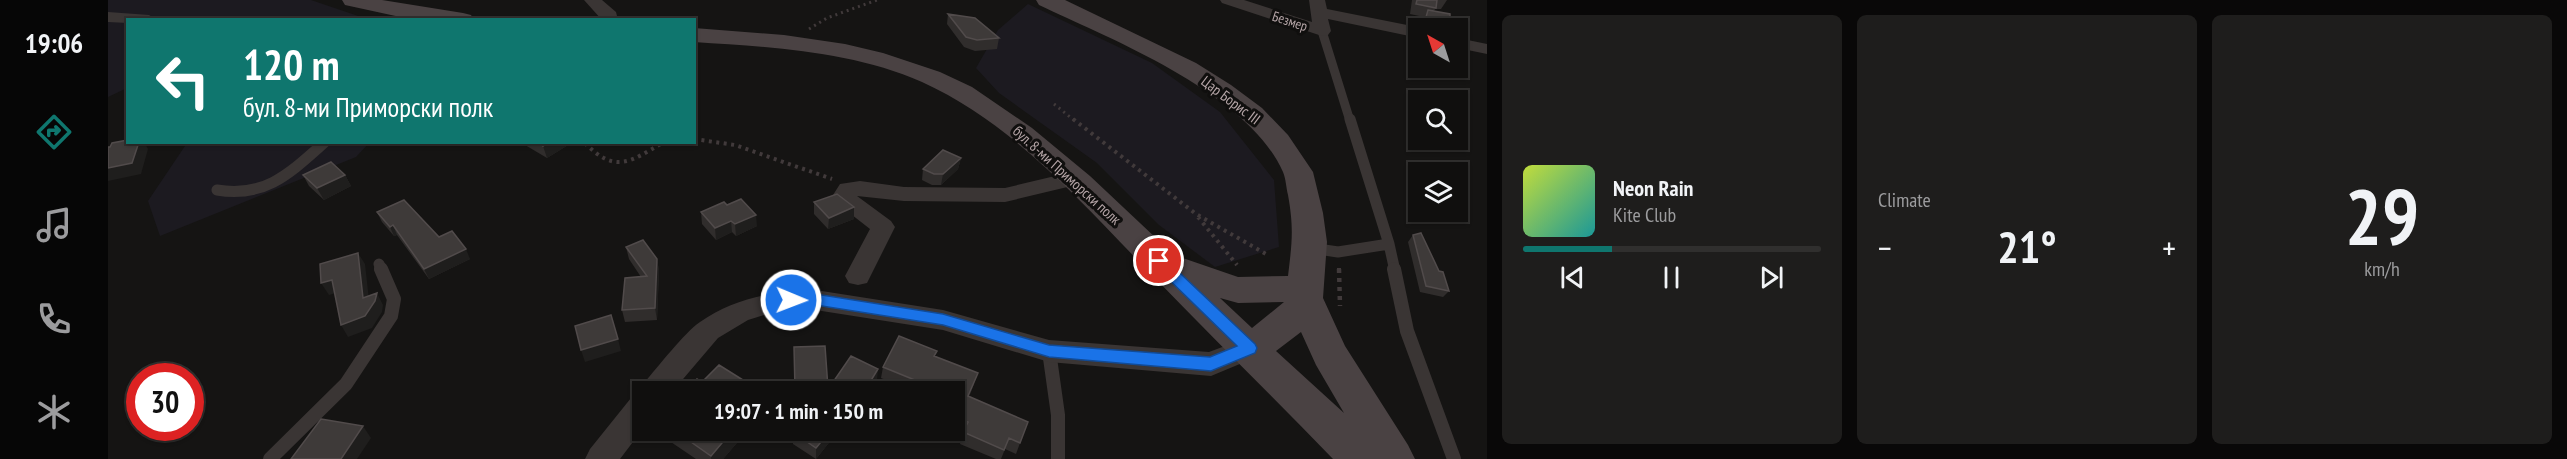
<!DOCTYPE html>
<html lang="en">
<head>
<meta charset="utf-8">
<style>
	:root { --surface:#100f0e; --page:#1e1d1c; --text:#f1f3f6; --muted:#9c9c9e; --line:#302f2e; --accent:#0f766e }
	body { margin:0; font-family:"PT Sans Narrow",sans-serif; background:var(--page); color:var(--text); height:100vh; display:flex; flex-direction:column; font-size:22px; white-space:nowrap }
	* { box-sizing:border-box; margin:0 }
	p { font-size:20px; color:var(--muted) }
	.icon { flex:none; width:33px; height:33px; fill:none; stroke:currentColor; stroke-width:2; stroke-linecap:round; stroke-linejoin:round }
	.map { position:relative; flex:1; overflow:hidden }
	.drawer { display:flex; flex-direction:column; gap:15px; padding:15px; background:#090808; width:1080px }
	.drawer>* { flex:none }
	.hud { position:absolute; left:18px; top:18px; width:570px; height:126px; border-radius:0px; box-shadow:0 2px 4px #0004,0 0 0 2px var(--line); background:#0f766e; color:#fff; overflow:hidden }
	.needle { width:39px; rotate:321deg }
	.buttons { position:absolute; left:1300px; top:18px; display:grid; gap:12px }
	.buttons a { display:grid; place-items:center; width:60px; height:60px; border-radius:0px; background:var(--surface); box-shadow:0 2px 4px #0004,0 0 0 2px var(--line); font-size:30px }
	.speed { position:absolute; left:18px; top:363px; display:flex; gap:12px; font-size:30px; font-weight:700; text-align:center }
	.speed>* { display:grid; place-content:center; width:78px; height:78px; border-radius:50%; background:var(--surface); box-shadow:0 2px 4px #0004,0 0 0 2px var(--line); line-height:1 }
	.speed .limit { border:9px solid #d22; background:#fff; color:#111 }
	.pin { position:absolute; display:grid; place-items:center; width:51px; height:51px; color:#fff; margin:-26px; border:3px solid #fff; border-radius:50%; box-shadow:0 2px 6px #0007 }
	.me { position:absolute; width:66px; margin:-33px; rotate:91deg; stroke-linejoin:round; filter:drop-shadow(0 0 4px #0008) }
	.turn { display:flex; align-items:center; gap:21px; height:126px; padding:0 18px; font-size:27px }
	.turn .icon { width:78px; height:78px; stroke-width:2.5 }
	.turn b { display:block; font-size:42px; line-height:51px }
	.big { font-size:45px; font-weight:700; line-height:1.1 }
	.drawer .widget { flex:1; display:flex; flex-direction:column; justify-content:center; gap:9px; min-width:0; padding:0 21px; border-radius:9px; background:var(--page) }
	.drawer .dial { align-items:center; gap:0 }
	.dial b { font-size:78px; line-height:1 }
	.song { display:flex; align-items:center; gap:18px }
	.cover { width:72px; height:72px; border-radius:9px; background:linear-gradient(135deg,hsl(70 70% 55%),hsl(180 70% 35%)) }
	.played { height:6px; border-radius:3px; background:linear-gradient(90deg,var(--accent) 30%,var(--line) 30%) }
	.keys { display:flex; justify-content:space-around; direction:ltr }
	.heat { display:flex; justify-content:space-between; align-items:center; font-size:33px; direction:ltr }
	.drawer .tiles { flex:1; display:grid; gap:15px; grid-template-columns:repeat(3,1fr) }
	.trip { position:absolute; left:524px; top:381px; width:333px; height:60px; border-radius:0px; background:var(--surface); box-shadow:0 2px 4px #0004,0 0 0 2px var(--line); font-weight:700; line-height:60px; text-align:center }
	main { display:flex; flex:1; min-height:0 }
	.tab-bar { display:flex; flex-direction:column; width:108px; justify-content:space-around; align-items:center; background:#060606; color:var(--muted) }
	.tab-bar .icon { width:42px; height:42px }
	.tab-bar .on { color:var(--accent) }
	.tab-bar b { font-size:27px; color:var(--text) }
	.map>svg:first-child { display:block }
	.green { fill:#1c1a20 }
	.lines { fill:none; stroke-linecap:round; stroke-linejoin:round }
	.path-far2 { stroke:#413a3b; stroke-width:3; stroke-dasharray:2 4; stroke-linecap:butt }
	.path-far1 { stroke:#413a3b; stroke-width:4; stroke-dasharray:3 4.5; stroke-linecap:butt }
	.path { stroke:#413a3b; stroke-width:4.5; stroke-dasharray:4 5; stroke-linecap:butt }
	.lane-far2 { stroke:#3a3534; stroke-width:9 }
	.lane-far1 { stroke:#3a3534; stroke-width:11 }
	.lane { stroke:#3a3534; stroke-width:14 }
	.street { fill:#3a3534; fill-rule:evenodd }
	.secondary { fill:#4a4243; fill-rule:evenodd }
	.wall { fill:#302d2c }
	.shaded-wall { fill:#1f1e1d }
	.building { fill:#3e3a39; stroke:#514b4b; stroke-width:1.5 }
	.route { fill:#1a73e8; stroke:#114b97; stroke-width:1.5 }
	.labels { text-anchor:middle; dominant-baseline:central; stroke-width:6; stroke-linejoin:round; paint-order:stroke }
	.far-street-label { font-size:14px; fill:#b5a5a7; stroke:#100f0e }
	.street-label { font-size:15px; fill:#b5a5a7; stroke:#100f0e }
</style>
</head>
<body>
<main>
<nav class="tab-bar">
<b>19:06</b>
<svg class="icon on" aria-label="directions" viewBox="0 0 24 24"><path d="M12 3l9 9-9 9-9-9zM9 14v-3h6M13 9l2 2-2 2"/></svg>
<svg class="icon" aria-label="music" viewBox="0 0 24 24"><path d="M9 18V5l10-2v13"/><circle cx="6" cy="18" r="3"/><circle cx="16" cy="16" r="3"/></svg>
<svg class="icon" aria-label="phone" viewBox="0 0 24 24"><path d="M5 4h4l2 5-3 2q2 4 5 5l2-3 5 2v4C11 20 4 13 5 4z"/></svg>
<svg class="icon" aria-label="climate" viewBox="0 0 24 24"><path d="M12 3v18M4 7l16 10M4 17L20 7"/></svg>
</nav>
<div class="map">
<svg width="1379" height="459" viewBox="0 0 1379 459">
	<rect width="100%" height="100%" fill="#151413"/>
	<path class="green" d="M0,0H203L259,19L20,20L19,88L0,97Z
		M920,4L1044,63L1112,112L1166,180L1171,247L1107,267L1051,225L989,163L891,93L868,68L890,30Z
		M79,143H261L248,157L52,236L40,201Z"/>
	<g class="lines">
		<path class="path-far2" d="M701,29L719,18L769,0
			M946,104L967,121"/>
		<path class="path-far1" d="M965,119L1088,214L1158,254
			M586,139L627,145L724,179
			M477,143C508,175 523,161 556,142
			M1090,217L1129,265
			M1231,268V271"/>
		<path class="path" d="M1231,269L1232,306"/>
		<path class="lane-far2" d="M1214,31L1242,121"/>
		<path class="lane-far1" d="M109,190C158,198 182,173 217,142
			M1281,244L1287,271
			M1203,248L1230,252L1281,244L1242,119
			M271,264L274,271"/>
		<path class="lane" d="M1286,269L1299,331L1346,459
			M941,351L950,415V459
			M162,459L238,384L283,316L286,299L273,269"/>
		<path class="street" d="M476,0H494L508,12L510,20H494Z
			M1112,0H1136L1204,22L1201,0H1217L1219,9L1314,28H1311V38L1220,19L1223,31L1220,35L1214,36L1114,3Z
			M0,12L41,15L49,20H20V23L0,22Z
			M1350,38L1379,44V54L1350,48Z
			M964,172L972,174L975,179L972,184L897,202L796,201L749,196L783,221L787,227L759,283L750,285L741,283L737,276L762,229L730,204L725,195L732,184L752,181L796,187L897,188Z
			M701,289L835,310L941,340L1101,352L1141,337L1151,340L1155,348L1151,356L1103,376L941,362L835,330L701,309L666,312L640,320L610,338L564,392H534V430L512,459H477L482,449L523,398L533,395L531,392L536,383C550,367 576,333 592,322C624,299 663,292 701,289Z"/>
		<path class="secondary" d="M234,0H274L355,13L363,15L366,20H306L237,5Z
			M928,0H957L1088,63L1123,85L1154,108L1180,135L1205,172L1215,213L1219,242L1215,298L1237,346L1300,445L1307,459H1225C1165,397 1103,336 1043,274C975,204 905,123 814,82C743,51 662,47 586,42V28L676,35L737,44L775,53L832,72L864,87L924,128L982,176L1066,255L1130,277L1180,276C1184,243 1186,228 1180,195C1178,187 1178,179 1175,172C1140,93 1005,40 931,5ZM1112,298L1130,303L1176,302L1144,328ZM1193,332L1208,365L1236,413L1168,351Z"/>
	</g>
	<path class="wall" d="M1304,0H1339L1333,9H1327L1326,11L1342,28H1314L1315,27L1313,26L1316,17L1302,14Z
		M840,14L891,38L889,49L867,51L856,47L839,24Z
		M412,142H465L439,158Z
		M853,158L850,169L833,185H824L814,180L815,169Z
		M195,175H237L243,186L216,200L201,186Z
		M706,202L746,207V219L720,229L706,214Z
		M619,205L649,226L628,236L624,232L608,240L594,224L593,212Z
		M269,212L331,237L362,259L321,279L289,235L286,236L274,222Z
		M1305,235L1341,291L1335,297L1312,292L1300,242Z
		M518,247L549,259L551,271L549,320L517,322L514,310L533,277L521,259Z
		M686,347L720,388L719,392H687Z
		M828,356L866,384L861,397L912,443L908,454L897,449L893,459H888L852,444L855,432L846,428V420L850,410L846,408V392H806L773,378L775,367Z
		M556,430H640L615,459H588L557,438Z
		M686,430H731L708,459L685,444V432Z"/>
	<path class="shaded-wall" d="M31,142H36L40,149L33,174L0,181V168Z
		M441,142H465L439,158L435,146Z
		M853,158L850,169L833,185L835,174Z
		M237,175L243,186L216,200L209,188Z
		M746,207V219L720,229L721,218Z
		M648,215L649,226L628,236L627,224Z
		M623,221L624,232L608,240L607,228Z
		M285,225L289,235L286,236L282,227Z
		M358,249L362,259L321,279L316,269Z
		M250,253L257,264L262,309L269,293L275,305L274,312L264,328L240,337L233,325Z
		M549,259L551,271L549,320L547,308Z
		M224,280L231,292L221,295L213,283Z
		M510,339L513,351L477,362L473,350Z
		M770,369L769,380L762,392H756Z
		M870,373L866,384L857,408L860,396Z
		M255,426L263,438L249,459H233Z
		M625,430H640L615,459H603V456Z
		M723,430H731L708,459V448Z"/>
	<path class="building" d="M1309,0H1329L1328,8L1308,4Z
		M1320,10L1342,14V28H1318L1319,21L1322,19L1318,17Z
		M840,14L867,18L891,38L869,40L858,37Z
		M20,140V142H31L24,163L0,168V147H2L4,143Z
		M429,142H441L435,146Z
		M835,150L853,158L835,174H826L815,169Z
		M223,162L237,175L209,188L195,175Z
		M729,194L746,207L721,218L706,202Z
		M633,199L648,215L627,224L623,221L607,228L593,212L616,202L619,205Z
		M296,200L331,237L344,231L358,249L316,269L285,225L282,227L269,212Z
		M1313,233L1331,271L1335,272L1341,291L1318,286L1305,235Z
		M535,240L549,259L547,308L514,310L517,278L539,276L518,247Z
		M250,253L255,298L269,293L267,301L257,316L233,325L224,280L213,283L212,264Z
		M503,315L510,339L473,350L467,326Z
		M791,336L829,351L826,356L870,373L860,396L920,422L912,443L901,438L896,450L855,432L860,422L847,416L855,399L846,396V392H836L775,367Z
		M717,346L720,388L687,389L686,347Z
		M743,356L770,369L756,392H721L724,388H721Z
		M611,365L654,392H577L589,379L594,382Z
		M213,419L255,426L233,459H183Z
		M566,430H625L603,456Z
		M686,430H723L708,448L685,432Z"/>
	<path class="route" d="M1051,256L1056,258L1147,344L1149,348L1147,353L1103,371L941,357L835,325L701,304H678L676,300L678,296L701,293L835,314L941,345L1102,357L1129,346L1046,265L1044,261Z"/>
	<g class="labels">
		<g class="far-street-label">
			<text transform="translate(1182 21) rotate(18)">Безмер</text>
		</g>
		<g class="street-label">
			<text transform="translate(1123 100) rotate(37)">Цар Борис III</text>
			<text transform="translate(959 175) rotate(42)">бул. 8-ми Приморски полк</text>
		</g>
	</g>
</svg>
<div class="buttons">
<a><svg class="needle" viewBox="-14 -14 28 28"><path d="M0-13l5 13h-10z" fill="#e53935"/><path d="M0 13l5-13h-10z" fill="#9c9c9e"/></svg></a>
<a><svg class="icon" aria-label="search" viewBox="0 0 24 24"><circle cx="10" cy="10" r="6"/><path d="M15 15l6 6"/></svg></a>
<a><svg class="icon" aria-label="layers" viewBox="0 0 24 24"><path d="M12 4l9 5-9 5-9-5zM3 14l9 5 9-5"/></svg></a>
</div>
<div class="speed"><div class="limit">30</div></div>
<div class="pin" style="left:1051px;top:261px;background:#d93025"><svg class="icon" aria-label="arrive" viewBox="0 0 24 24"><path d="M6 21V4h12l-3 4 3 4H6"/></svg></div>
<svg class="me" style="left:683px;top:300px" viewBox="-20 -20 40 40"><circle r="17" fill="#1a73e8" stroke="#fff" stroke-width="3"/><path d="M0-11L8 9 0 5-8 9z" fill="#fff"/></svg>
<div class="trip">19:07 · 1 min · 150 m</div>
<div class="hud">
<div class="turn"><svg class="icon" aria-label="left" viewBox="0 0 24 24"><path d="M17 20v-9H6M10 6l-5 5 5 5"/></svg><div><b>120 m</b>бул. 8-ми Приморски полк</div></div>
</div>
</div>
<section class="drawer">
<div class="tiles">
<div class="widget">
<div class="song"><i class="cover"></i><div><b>Neon Rain</b><p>Kite Club</p></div></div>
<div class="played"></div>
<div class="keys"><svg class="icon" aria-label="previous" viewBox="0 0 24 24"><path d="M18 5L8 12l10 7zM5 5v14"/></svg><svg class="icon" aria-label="pause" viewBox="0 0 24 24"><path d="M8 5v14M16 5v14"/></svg><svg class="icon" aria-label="next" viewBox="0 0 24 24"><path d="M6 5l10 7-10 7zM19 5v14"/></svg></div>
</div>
<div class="widget"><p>Climate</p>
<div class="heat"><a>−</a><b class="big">21°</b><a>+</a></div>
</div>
<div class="widget dial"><b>29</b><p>km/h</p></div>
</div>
</section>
</main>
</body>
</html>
